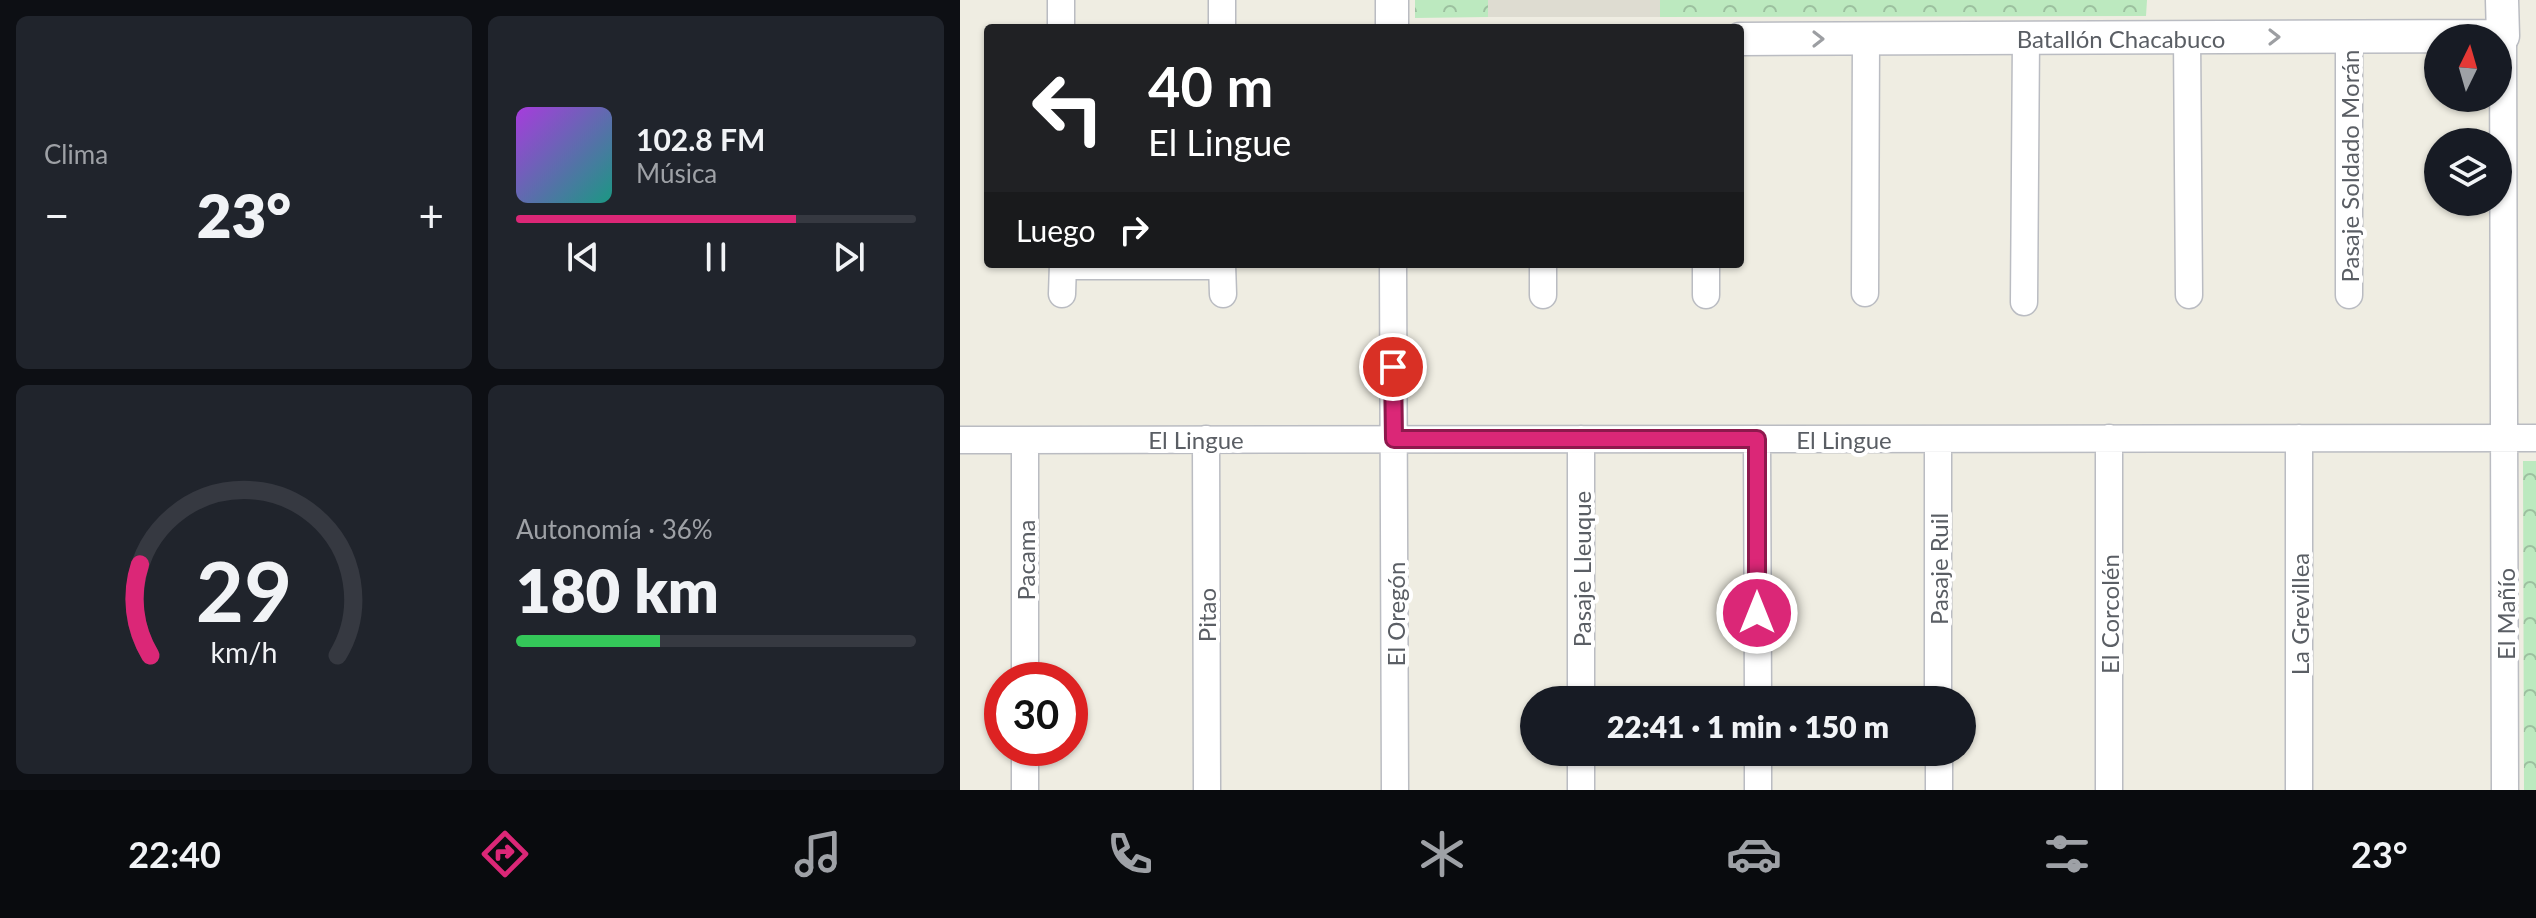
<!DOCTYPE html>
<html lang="es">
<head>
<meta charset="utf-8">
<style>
	:root { --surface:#171b24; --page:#20242c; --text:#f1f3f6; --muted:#9ea1a6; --line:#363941; --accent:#db2777 }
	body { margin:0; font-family:Lato,sans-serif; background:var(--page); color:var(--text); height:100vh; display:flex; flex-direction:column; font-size:30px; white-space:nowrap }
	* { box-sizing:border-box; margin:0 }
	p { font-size:26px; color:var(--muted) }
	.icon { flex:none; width:44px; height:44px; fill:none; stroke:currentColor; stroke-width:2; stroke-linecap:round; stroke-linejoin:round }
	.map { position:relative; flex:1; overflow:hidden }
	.details { display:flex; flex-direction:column; gap:16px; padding:16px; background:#0d0f14; width:960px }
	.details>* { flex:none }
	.top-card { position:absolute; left:24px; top:24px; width:760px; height:244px; border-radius:8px; box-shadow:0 2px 6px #0004; background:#202124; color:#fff; overflow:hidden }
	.needle { width:52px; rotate:5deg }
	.buttons { position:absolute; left:1464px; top:24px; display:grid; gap:16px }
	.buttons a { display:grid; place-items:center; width:88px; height:88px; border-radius:50%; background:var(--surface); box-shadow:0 2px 6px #0004; font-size:40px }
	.speed { position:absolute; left:24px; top:662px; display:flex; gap:16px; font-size:40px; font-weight:700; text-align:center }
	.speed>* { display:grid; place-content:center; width:104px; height:104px; border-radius:50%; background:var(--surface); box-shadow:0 2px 6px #0004; line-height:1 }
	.speed .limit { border:12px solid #d22; background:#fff; color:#111 }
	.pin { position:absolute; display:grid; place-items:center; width:68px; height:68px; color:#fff; margin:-34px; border:4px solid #fff; border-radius:50%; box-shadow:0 2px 8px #0007 }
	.me { position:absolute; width:88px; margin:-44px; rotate:0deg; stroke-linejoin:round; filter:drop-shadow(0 0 6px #0008) }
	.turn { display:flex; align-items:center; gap:28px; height:168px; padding:0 32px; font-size:36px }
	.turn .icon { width:104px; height:104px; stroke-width:2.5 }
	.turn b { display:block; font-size:56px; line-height:68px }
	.then { display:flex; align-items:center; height:76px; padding:0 32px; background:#0003; gap:16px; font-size:30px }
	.big { font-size:60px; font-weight:800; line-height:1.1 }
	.details .widget { flex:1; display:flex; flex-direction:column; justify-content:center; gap:12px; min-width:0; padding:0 28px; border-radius:12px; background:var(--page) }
	.details .dial { align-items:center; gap:0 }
	.dial svg { height:208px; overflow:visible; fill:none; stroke:var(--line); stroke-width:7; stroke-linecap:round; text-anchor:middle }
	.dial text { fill:var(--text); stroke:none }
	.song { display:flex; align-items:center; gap:24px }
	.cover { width:96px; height:96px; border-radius:12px; background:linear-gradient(135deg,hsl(280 70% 55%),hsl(170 70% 35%)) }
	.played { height:8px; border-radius:4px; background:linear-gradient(90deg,var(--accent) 70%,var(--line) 70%) }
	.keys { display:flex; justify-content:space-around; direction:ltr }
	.heat { display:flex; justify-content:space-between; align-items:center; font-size:44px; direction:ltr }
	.charge { height:12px; border-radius:6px; background:linear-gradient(90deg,#34c759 36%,var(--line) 0) }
	.details .tiles { flex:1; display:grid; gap:16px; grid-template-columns:repeat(2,1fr) }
	.trip { position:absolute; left:560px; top:686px; width:456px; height:80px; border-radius:40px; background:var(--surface); box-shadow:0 2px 6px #0004; font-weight:800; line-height:80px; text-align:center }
	.tabs { display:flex; height:128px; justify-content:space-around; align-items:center; background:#090b0e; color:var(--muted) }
	.tabs .icon { width:56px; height:56px }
	.tabs .selected { color:var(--accent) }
	.tabs b { font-size:36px; color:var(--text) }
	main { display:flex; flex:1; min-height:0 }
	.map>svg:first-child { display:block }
	.education { fill:#dedcd1 }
	.park { fill:url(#park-crowns) }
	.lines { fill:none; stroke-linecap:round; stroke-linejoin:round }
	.minor-casing { stroke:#babcc2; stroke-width:29 }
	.tertiary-casing { stroke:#babcc2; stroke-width:35 }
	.minor { stroke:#fff; stroke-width:26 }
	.tertiary { stroke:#fff; stroke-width:32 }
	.oneway { stroke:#9c9ea2 }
	.route-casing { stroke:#8e194d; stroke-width:20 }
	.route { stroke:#db2777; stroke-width:14 }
	.labels { text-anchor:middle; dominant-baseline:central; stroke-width:8; stroke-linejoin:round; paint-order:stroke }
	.street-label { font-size:24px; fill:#5a5e64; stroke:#fff }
</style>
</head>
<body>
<main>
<section class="details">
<div class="tiles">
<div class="widget"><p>Clima</p>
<div class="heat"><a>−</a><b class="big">23°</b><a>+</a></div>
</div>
<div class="widget">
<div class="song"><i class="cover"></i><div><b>102.8 FM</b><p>Música</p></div></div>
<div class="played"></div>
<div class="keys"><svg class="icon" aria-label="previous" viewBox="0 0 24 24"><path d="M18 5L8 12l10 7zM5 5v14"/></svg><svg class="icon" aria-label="pause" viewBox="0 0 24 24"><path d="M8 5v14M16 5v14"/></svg><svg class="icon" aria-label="next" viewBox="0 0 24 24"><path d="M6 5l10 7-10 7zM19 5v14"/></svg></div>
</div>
<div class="widget dial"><svg viewBox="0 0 100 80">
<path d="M14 69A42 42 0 1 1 86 69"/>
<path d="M14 69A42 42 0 0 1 10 34" stroke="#db2777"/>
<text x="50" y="56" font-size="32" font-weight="700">29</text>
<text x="50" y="72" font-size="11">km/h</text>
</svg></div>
<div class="widget"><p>Autonomía · 36%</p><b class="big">180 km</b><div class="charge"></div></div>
</div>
</section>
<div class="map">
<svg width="1576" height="790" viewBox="0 0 1576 790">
	<defs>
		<pattern id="park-crowns" width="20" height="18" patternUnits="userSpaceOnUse" patternTransform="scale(2)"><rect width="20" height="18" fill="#bce9bf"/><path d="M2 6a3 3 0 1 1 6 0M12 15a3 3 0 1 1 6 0" fill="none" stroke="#9cc09f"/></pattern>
	</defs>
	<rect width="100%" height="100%" fill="#efede2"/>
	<path class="education" d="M528,0H700V17H528Z"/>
	<path class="park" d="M455,0H528V17L455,18Z
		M700,0H1187L1186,16L700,17Z
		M1563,461H1576V790H1564Z"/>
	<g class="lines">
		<defs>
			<path id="minor" d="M101,0V28
				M262,0V28
				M1543,36L1545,790
				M1227,37L1229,295
				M262,264L263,294
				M433,264L435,790
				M746,264V295
				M103,266H262
				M905,293L906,39
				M102,294L103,264
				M583,295V264
				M1389,295V37
				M1064,302L1066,38
				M1339,438V790
				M246,439L247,790
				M621,439V700
				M797,439L798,700
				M978,439V700
				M0,440L1576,438
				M65,440V680
				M65,748V790
				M621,752V790
				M798,752V790
				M979,752V790
				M1149,790V438"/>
			<path id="tertiary" d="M432,0V28
				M780,39L1543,36L1542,0"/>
		</defs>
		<use href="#minor" class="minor-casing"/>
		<use href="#tertiary" class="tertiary-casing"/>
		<use href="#minor" class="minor"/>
		<use href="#tertiary" class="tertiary"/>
	</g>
	<defs><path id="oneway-chevron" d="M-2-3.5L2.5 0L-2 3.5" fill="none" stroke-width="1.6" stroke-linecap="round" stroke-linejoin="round" transform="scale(2)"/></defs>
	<g class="oneway">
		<use href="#oneway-chevron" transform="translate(1314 37)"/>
		<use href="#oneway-chevron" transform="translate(858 39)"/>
	</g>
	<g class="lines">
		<defs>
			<path id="route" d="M433,367L434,439H797V613"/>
		</defs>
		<use href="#route" class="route-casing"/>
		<use href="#route" class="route"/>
	</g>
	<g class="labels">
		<g class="street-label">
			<text x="1161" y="38">Batallón Chacabuco</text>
			<text transform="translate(1389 166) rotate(-90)">Pasaje Soldado Morán</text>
			<text x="236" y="439">El Lingue</text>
			<text x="884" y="439">El Lingue</text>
			<text transform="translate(65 560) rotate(-90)">Pacama</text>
			<text transform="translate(621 569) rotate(-90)">Pasaje Lleuque</text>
			<text transform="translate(978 569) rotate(-90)">Pasaje Ruil</text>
			<text transform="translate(435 614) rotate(-90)">El Oregón</text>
			<text transform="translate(1149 614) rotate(-90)">El Corcolén</text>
			<text transform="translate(1339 614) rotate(-90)">La Grevillea</text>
			<text transform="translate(1545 614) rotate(-90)">El Mañío</text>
			<text transform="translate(246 615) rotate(-90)">Pitao</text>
		</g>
	</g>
</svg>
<div class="buttons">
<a><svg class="needle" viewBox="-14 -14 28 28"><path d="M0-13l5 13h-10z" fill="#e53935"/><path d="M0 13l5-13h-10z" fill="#9ea1a6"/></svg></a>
<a><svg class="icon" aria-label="layers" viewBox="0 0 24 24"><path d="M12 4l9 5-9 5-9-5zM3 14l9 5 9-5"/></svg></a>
</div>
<div class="speed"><div class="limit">30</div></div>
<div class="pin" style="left:433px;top:367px;background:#d93025"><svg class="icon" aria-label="arrive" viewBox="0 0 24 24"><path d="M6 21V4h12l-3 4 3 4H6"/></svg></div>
<svg class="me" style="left:797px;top:613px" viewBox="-20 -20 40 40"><circle r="17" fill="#db2777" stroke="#fff" stroke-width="3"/><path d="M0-11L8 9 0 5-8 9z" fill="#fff"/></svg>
<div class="trip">22:41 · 1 min · 150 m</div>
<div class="top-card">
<div class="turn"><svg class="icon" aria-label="left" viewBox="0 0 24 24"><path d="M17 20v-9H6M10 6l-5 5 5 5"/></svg><div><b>40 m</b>El Lingue</div></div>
<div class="then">Luego<svg class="icon" aria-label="right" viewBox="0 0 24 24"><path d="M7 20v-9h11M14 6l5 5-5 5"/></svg></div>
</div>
</div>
</main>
<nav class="tabs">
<b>22:40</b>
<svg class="icon selected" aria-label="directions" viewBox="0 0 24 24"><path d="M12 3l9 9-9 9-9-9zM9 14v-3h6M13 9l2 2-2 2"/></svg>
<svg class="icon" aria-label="music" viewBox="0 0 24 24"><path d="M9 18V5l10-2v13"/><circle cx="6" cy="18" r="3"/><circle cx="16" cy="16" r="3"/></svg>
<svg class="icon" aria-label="phone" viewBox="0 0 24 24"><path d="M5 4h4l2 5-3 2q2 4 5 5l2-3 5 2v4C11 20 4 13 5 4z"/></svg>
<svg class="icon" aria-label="climate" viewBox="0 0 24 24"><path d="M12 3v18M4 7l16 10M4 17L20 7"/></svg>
<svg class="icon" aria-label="car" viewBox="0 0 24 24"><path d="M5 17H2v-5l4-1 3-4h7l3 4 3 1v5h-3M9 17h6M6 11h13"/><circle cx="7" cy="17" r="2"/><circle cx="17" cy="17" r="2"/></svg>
<svg class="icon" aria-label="filters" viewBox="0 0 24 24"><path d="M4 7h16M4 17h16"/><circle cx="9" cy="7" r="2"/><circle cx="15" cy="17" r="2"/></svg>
<b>23°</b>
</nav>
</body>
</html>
